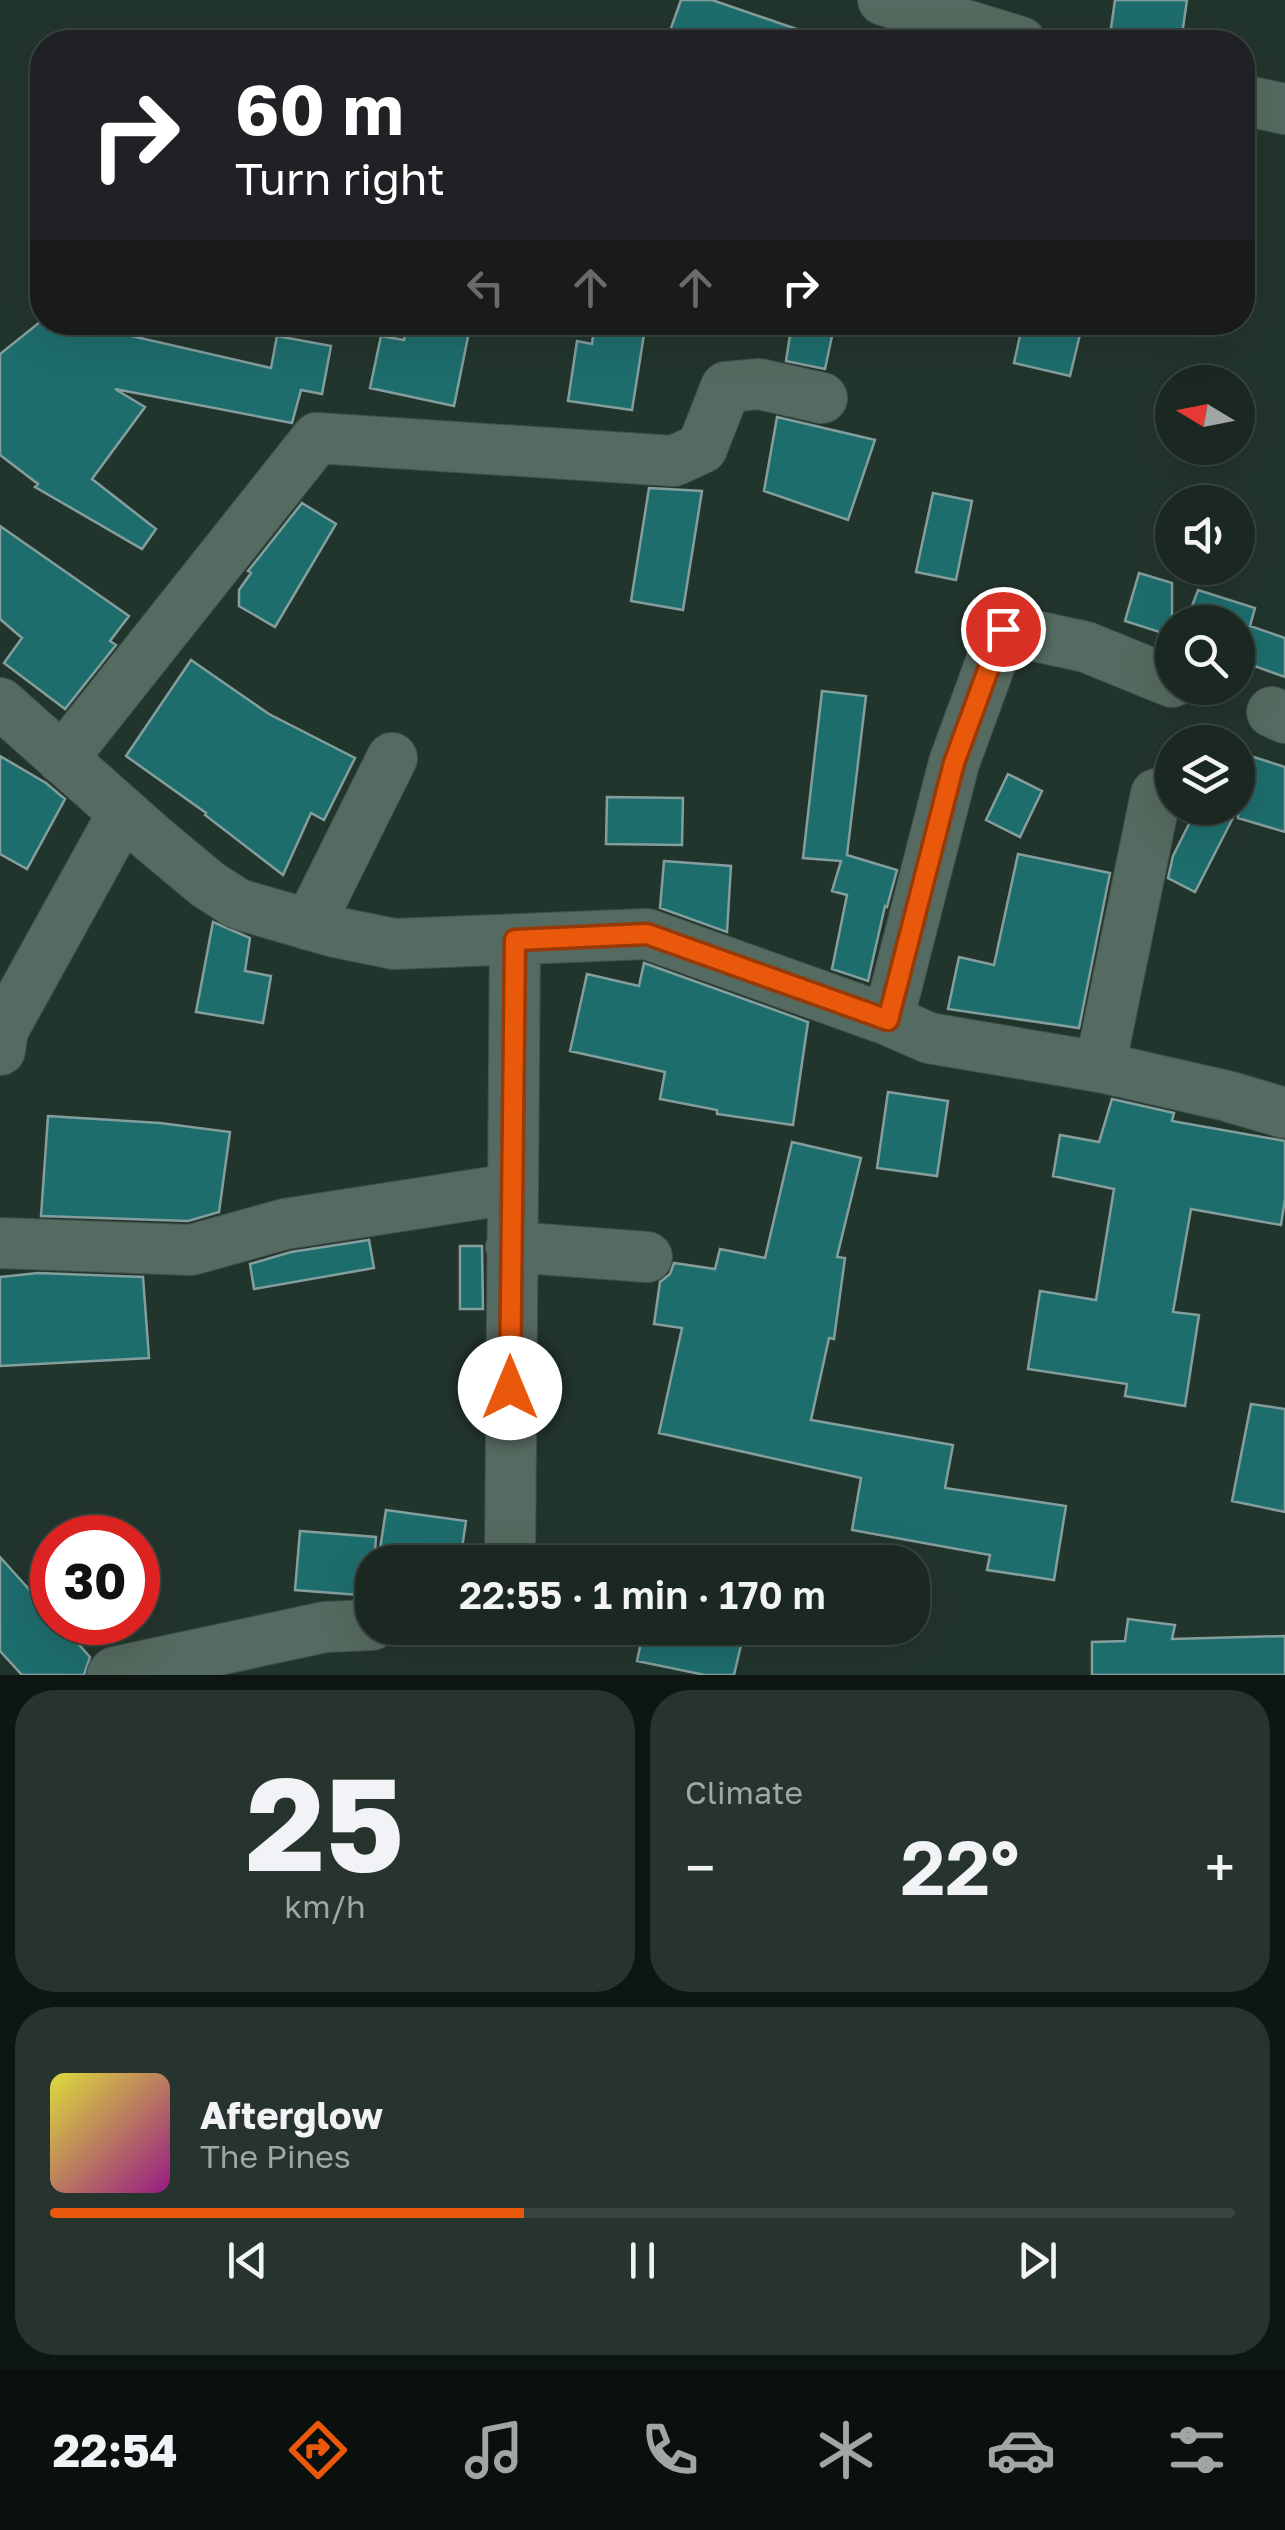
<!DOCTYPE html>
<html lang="en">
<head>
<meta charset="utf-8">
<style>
	:root { --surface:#1a2821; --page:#27342e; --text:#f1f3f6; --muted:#9fa6a5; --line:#38443f; --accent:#ea580c }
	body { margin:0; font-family:"Golos Text",sans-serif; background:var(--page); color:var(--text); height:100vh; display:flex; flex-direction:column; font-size:38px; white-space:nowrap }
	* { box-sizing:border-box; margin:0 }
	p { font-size:32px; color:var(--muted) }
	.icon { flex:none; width:55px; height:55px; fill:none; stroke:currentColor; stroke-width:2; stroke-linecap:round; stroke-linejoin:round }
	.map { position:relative; height:1675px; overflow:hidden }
	.details { display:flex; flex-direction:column; gap:15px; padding:15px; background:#0e1612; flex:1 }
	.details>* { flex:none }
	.top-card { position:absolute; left:30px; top:30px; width:1225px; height:305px; border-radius:40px; box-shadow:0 10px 40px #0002,0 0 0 2px var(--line); background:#202124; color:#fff; overflow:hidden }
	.needle { width:65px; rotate:280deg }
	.tools { position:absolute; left:1155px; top:365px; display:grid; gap:20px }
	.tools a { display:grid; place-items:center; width:100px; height:100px; border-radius:50%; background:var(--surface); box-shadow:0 10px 40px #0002,0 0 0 2px var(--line); font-size:50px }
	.speed { position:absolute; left:30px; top:1515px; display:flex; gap:20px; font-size:50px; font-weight:700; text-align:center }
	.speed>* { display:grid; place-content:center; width:130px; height:130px; border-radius:50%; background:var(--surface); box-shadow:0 10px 40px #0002,0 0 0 2px var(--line); line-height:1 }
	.speed .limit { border:15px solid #d22; background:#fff; color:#111 }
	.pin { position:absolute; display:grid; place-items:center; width:85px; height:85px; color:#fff; margin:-42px; border:5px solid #fff; border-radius:50%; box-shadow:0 2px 10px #0007 }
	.me { position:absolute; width:110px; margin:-55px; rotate:0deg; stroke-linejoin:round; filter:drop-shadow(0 0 8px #0008) }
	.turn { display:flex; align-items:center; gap:35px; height:210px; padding:0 40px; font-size:45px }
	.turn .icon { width:130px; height:130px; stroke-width:2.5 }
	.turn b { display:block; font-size:70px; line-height:85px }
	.lanes { display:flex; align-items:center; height:95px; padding:0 40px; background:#0003; justify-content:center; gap:50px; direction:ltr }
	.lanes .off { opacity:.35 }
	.big { font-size:75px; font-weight:600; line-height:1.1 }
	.details .tile { flex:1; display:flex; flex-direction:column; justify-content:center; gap:15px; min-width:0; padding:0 35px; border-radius:40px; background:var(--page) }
	.details .dial { align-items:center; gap:0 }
	.dial b { font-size:130px; line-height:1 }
	.song { display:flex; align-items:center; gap:30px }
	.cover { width:120px; height:120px; border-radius:15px; background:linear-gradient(135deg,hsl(60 70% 55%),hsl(310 70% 35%)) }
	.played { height:10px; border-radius:5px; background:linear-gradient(90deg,var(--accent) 40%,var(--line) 40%) }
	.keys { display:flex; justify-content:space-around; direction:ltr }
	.heat { display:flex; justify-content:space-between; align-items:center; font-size:55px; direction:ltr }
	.details .tiles { flex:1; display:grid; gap:15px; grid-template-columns:1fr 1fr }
	.tile:last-child { grid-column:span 2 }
	.trip { position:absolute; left:355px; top:1545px; width:575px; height:100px; border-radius:40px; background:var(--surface); box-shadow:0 10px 40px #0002,0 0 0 2px var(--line); font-weight:600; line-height:100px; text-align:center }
	.tab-bar { display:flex; height:160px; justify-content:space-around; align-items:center; background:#0a100d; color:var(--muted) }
	.tab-bar .icon { width:70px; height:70px }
	.tab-bar .current { color:var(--accent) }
	.tab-bar b { font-size:45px; color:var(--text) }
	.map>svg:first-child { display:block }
	.building { fill:#1e6d6d; stroke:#849e9d; stroke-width:2.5 }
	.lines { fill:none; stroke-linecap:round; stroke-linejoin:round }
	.minor-casing { stroke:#41524c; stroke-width:52 }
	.minor { stroke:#556a60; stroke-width:50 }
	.route-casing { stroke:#983908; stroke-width:25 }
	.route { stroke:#ea580c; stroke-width:18 }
</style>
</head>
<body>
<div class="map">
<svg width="1285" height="1675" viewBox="0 0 1285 1675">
	<rect width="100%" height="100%" fill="#22352c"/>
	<path class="building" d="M681,0H712L817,36L816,42H666Z
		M1115,0H1187L1181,42H1109Z
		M40,322H84L88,326L271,368L277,336L331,346L322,394L301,390L292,423L115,389L145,407L92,479L156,529L142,549L35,487L38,484L0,455V354Z
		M408,322H471L454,406L370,388L381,336L404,340Z
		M595,322H646L632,410L568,401L577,341L592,344Z
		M792,322H835L825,369L786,361Z
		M1023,322H1083L1070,376L1014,363Z
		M777,417L875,440L848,520L764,491Z
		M649,488L702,491L683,610L631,601Z
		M933,493L972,501L956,580L916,572Z
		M302,503L336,524L275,627L239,606V590L251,573L248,571Z
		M0,526L129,616L110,641L116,645L65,709L4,663L22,638L0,619Z
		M1139,573L1172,583V636L1125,621Z
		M1198,590L1255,608L1250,626L1285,638V677L1238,660V622H1186Z
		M191,660L269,714L355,758L324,820L311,813L283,875L205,815L206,813L126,756Z
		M822,691L866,696L847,855L897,870L887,907L885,906L868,981L832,969L847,895L832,891L841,861L803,858Z
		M1238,752L1285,767V832L1238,818V808L1195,892L1168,878L1173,856L1197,808H1238Z
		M0,756L46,783L65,799L27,869L0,854Z
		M1008,774L1042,791L1020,837L986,820Z
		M607,797L683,798L682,845L606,844Z
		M1018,854L1110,873L1079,1028L948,1009L959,957L994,965Z
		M664,861L731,866L727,932L660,908Z
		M213,922L250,938L245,971L271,976L263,1023L196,1012Z
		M644,963L808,1022L793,1125L717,1114V1110L660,1099L665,1072L570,1051L587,974L639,986Z
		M888,1092L948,1101L937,1176L877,1168Z
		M1112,1099L1174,1113L1172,1121L1285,1141V1199L1281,1225L1191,1209L1173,1312L1199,1315L1185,1406L1125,1396L1127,1384L1028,1369L1040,1291L1096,1300L1114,1189L1053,1176L1060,1135L1099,1142Z
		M48,1116L160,1123L230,1132L219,1212L188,1221L41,1216Z
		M792,1142L861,1158L837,1257L845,1258L834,1339L829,1338L811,1420L953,1445L945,1488L1066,1506L1054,1580L987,1570L990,1555L852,1530L861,1478L659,1433L682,1328L654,1324L660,1282L670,1274L674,1263L715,1269L720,1249L765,1258Z
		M369,1240L374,1268L254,1289L250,1264L291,1252Z
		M460,1246H482L483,1309H460Z
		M38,1273L143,1277L149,1358L0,1366V1277Z
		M1251,1404L1285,1409V1512L1232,1501Z
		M386,1510L466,1521L460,1562H378Z
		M300,1531L376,1537L372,1596L295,1590Z
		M0,1557L52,1615V1622H59L90,1657L84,1675H22L0,1651Z
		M1128,1619L1175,1625L1172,1639L1285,1636V1675H1092V1642L1125,1641Z
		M644,1628H745L734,1675H705L637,1661Z"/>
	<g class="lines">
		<defs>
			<path id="minor" d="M883,0L1021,42
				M1242,100L1285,109
				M0,703L152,838L207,884L238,904L335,932L394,944L647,934L888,1020L929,1038L1100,1067L1227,1096L1285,1113
				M1272,712L1285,718
				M62,759L317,438L674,461L702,448L726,387L759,384L822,398
				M309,925L392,758
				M888,1020L954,763L1003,629L1086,647L1172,682
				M0,1050L3,1030L123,813
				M1100,1067L1156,794
				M0,1243L191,1250L285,1224L511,1189
				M511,1247L647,1257
				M510,1562L515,940
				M112,1675L115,1672L325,1627L372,1625"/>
		</defs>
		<use href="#minor" class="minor-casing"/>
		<use href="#minor" class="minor"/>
	</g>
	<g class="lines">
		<defs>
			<path id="route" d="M510,1388L515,940L647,934L888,1020L954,763L1003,629"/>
		</defs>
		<use href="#route" class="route-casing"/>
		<use href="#route" class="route"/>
	</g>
</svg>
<div class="tools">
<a><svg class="needle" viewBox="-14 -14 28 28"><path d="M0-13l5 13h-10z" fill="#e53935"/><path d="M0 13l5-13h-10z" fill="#9fa6a5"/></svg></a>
<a><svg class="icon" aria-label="sound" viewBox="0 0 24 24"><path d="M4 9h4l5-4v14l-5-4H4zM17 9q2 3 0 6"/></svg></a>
<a><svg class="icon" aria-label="search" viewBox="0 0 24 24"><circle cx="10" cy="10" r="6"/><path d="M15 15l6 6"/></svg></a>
<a><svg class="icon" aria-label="layers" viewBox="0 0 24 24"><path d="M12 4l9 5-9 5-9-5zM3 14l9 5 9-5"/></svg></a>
</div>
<div class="speed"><div class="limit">30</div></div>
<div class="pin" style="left:1003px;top:629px;background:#d93025"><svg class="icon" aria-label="arrive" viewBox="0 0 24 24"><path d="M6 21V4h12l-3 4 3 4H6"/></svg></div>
<svg class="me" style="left:510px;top:1388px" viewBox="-20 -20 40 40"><circle r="19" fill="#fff"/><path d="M0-13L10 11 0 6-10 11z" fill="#ea580c"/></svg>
<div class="trip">22:55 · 1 min · 170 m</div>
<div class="top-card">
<div class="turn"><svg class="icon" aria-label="right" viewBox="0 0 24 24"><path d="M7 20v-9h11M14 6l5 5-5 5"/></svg><div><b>60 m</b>Turn right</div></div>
<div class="lanes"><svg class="icon off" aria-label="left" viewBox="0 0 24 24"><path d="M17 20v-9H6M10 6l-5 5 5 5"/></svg><svg class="icon off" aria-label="ahead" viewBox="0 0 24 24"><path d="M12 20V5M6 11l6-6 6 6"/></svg><svg class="icon off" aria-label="ahead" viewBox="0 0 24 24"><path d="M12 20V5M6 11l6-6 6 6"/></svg><svg class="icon" aria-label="right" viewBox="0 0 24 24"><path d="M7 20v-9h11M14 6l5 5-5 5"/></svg></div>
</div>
</div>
<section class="details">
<div class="tiles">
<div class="tile dial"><b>25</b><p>km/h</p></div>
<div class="tile"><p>Climate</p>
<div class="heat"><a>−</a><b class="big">22°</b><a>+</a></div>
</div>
<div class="tile">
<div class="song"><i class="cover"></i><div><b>Afterglow</b><p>The Pines</p></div></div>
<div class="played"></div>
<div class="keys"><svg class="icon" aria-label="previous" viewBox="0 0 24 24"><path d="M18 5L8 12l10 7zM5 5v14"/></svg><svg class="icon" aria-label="pause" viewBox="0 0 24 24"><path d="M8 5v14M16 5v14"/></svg><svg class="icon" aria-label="next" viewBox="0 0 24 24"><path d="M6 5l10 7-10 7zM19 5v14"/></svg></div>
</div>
</div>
</section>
<nav class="tab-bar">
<b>22:54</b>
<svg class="icon current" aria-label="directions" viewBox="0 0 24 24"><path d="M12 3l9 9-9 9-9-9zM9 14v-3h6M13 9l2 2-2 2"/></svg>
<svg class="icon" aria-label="music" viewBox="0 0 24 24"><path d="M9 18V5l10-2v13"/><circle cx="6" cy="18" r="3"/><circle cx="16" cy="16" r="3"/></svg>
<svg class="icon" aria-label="phone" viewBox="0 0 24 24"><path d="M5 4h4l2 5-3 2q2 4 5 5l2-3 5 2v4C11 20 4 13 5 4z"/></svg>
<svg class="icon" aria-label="climate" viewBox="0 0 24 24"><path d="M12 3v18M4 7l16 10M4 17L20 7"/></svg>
<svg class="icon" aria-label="car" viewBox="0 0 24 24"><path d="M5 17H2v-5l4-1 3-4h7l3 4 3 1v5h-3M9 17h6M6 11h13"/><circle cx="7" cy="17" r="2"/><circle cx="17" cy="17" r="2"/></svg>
<svg class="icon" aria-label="filters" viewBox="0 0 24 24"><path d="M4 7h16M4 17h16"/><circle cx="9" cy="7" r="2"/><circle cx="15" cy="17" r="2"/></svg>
</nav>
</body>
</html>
